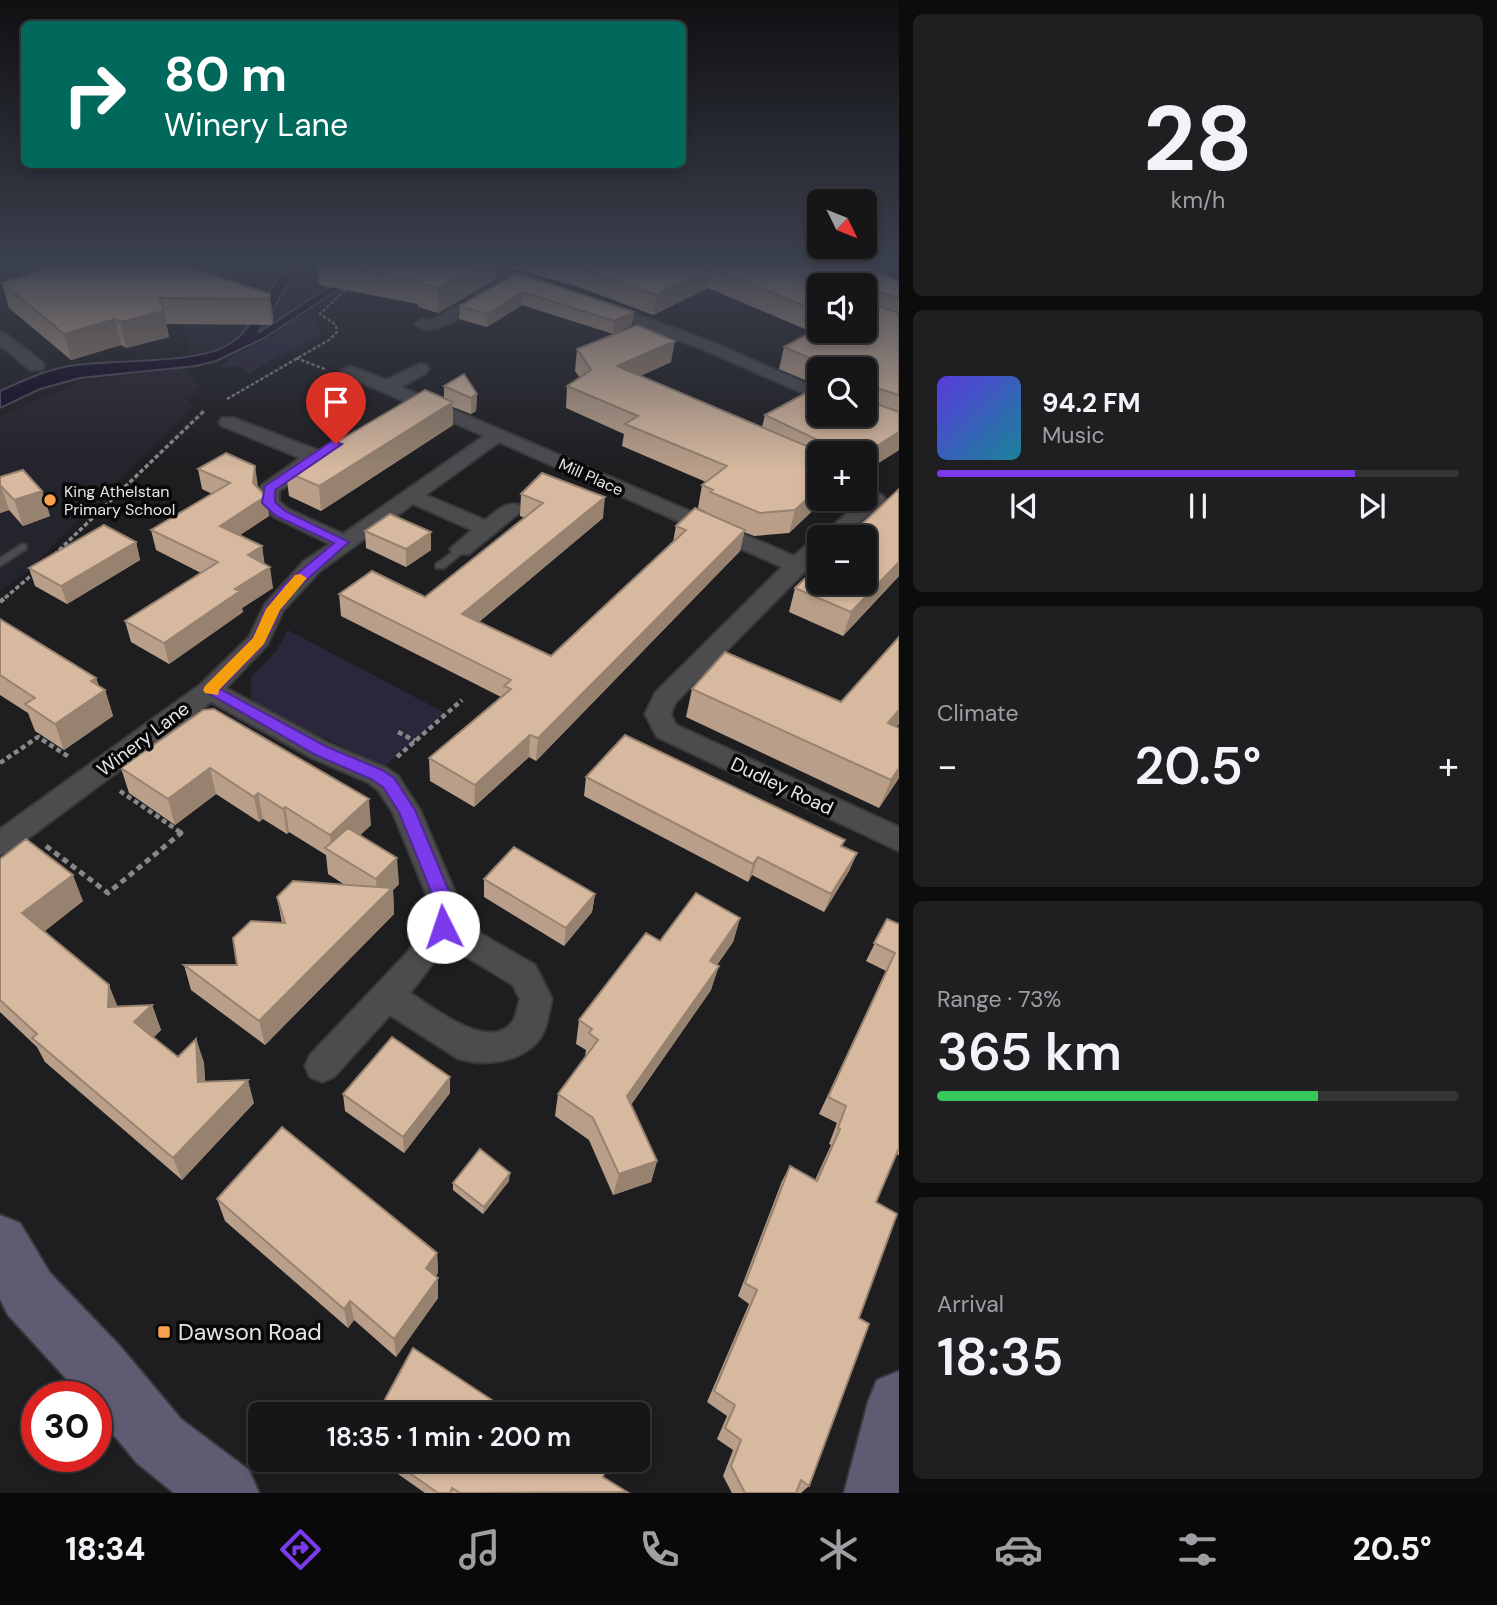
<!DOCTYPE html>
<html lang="en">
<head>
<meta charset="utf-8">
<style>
	:root { --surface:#161618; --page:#1f1f21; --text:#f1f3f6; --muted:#9e9fa2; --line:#353537; --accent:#7c3aed }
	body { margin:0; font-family:"DM Sans",sans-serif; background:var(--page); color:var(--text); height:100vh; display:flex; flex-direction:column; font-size:26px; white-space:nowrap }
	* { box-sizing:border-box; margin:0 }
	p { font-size:23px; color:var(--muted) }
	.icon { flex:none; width:38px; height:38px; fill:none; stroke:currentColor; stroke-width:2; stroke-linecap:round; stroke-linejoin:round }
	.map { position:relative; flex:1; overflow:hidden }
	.sheet { display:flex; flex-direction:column; gap:14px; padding:14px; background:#0c0c0d; width:598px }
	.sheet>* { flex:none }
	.guide { position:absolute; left:21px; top:21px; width:665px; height:147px; border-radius:10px; box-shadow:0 4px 10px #0003,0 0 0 2px var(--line); background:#00695c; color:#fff; overflow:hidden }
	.needle { width:46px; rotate:133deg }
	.tools { position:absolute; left:807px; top:189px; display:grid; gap:14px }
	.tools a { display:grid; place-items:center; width:70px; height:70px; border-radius:10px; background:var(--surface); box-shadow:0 4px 10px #0003,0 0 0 2px var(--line); font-size:35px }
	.speed { position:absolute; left:21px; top:1381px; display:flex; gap:14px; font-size:35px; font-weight:700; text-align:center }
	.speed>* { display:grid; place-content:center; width:91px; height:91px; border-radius:50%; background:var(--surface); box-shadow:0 4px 10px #0003,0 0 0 2px var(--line); line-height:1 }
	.speed .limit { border:10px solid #d22; background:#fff; color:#111 }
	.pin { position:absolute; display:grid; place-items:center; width:60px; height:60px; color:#fff; margin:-72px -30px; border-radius:50% 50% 50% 0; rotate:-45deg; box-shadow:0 0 7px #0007 }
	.pin .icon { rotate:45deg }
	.me { position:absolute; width:77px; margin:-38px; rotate:356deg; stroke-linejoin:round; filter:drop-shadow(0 0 5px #0008) }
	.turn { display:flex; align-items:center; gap:24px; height:147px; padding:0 28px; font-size:32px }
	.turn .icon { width:91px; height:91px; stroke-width:2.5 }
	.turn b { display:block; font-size:49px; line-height:60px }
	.big { font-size:52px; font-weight:600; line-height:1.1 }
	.sheet .card { flex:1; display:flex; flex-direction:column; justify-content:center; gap:10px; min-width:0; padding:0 24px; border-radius:10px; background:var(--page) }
	.sheet .dial { align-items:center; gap:0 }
	.dial b { font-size:91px; line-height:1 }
	.song { display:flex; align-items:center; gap:21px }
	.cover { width:84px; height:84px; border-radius:10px; background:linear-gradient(135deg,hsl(250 70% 55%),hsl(190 70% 35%)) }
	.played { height:7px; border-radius:4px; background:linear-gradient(90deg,var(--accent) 80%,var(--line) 80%) }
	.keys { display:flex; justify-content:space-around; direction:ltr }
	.heat { display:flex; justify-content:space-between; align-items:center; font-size:38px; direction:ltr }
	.charge { height:10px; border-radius:5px; background:linear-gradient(90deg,#34c759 73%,var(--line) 0) }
	.trip { position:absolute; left:248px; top:1402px; width:402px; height:70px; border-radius:10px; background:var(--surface); box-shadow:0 4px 10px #0003,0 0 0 2px var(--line); font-weight:600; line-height:70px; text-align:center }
	.tabs { display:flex; height:112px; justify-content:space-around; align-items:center; background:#09090a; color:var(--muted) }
	.tabs .icon { width:49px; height:49px }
	.tabs .selected { color:var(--accent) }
	.tabs b { font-size:32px; color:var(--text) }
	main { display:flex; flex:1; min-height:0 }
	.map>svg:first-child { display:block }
	.built { fill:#25232c }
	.green { fill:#2b263b }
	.water { fill:#110921; stroke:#514b5c; stroke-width:2 }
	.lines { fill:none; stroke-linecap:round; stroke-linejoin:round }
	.lane-casing { stroke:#39383b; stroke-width:4 }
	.street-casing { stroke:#39383b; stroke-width:4 }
	.secondary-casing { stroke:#39383b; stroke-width:4 }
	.path-far3 { stroke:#88888a; stroke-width:2.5; stroke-dasharray:3.5 2; stroke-linecap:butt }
	.path-far2 { stroke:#88888a; stroke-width:3.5; stroke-dasharray:4.5 2.5; stroke-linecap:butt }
	.path-far1 { stroke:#88888a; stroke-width:4.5; stroke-dasharray:5 3.5; stroke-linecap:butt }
	.path { stroke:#88888a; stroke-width:5; stroke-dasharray:6 4.5; stroke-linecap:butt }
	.lane { fill:#4c4c4f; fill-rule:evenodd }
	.street { fill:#4c4c4f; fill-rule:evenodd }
	.secondary { fill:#605a73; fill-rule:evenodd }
	.wall { fill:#b99f89; fill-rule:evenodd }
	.shaded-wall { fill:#96826f }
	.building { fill:#d7b99f; stroke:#96826f; stroke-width:2 }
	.route { fill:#7c3aed; stroke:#51269a; stroke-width:2 }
	.slow { fill:#f59e0b }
	.poi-dot { fill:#f8a14a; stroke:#080809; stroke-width:2.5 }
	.labels { text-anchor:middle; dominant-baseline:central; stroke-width:7; stroke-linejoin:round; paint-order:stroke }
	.far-street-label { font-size:16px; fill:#e5e5e7; stroke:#080809 }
	.far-poi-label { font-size:16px; fill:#e5e5e7; stroke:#080809; text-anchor:start }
	.street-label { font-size:19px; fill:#e5e5e7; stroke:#080809 }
	.near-poi-label { font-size:23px; fill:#e5e5e7; stroke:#080809; text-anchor:start }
</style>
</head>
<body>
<main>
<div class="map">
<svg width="899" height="1493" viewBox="0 0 899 1493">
	<rect width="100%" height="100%" fill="#1e1d20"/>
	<path class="built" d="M160,261H367L267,328L217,349L192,355Z
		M185,367L200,386L188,401L193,407L31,568L0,592V417L80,382Z"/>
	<path class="green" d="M314,316L321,335L268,362L249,375L243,367H222L230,358L269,337L299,317Z
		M288,630L301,637L445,713L384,767L259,706L251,699V677L276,651Z"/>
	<path class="water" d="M292,261H303L258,333L332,285L383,261L264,338L216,361L196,366L80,378L40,389L0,408V391C25,380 49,368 76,365C117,359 198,365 231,343C257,326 268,284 292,261Z"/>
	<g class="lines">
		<defs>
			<path id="lane" d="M22,544L26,545V549L0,566V558Z
				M461,546L467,549L465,551L444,568H436V564Z"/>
			<path id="street" d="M427,261L466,262L549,284L551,287L544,291L465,270L429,264Z
				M489,288L494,290L497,293L494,296C476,307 433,342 415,324L423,319L430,321Z
				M600,301L714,343L819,389V400L702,349L595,309L592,306L595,303Z
				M0,332L6,334L42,362L44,366L42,370H30L0,345Z
				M420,364L426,365L429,369L426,373L401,387L794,556L811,541L819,540V557L675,703L671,714L676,725L899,827V851L657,737L645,714L655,693L782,567L499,442L426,495L485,520C496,512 505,501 519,505L522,509L519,513L469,554H453L450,549L472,530L413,504L320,571L283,611L267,645L226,688L330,744L387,768L398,776L420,810L461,906L459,921L535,965L552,999C549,1011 547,1031 538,1041C519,1063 483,1067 457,1058L390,1015L334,1077L322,1082L310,1077L305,1066L310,1055L407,953L428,923L431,906L393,813L378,790L367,782L312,758L211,702L10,852L0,855V829L201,684L249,637L265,604L304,561L330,544L274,517L259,503V489L262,485L300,458L222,426L219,422L222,418H234L323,452L326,456L323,460L279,491V501L288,509L343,534L484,436L344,375L341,371L350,366L386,380ZM447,945L513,985L520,999C518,1005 517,1015 513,1021C490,1054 433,1007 410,993Z
				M875,493L882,495L885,499L882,503L842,537H820L868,495Z"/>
			<path id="secondary" d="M0,1215L20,1223L50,1273L120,1346L181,1419L249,1470L259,1493H174L137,1463L96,1414V1396H82L8,1315L0,1299Z
				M899,1371V1493H844L868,1402L877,1380Z"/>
		</defs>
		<use href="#lane" class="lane-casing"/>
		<use href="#street" class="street-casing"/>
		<use href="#secondary" class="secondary-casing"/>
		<path class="path-far3" d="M296,358L327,370
			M227,399L329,340L337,332L336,325L320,314L348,287"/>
		<path class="path-far2" d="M54,555L204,411
			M5,598L34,573"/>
		<path class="path-far1" d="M0,602L7,596
			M398,732L415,741
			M397,757L462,700
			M0,763L38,737L69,757
			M120,791L180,832"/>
		<path class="path" d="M46,846L108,893L181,833L177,830"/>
		<use href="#lane" class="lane"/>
		<use href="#street" class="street"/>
		<use href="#secondary" class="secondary"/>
	</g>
	<path class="wall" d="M37,261H175V263L270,294L273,319L272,325L166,324L169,337L126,348L121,345L71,360L9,308L2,283L40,271Z
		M317,261H841L899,281V450L864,472V453H819V499H825L789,533L754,536L744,532L740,551L536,761L529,757L474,807L430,781L429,758L501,697L341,616L339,594L425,597L525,518L520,516L521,494L603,518L479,622L551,656L673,542L676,526L706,513V512L698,508L702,485L706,482L622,446L624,434L566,408L567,386L580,378L575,371L577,349L671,362L640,376L762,427L765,415L819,386L779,369L784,347L812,332L708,288L653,315L576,286L525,272L495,266V280L438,313L418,307V304L319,285ZM819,285L864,331H819ZM819,369H864V415H819Z
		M517,273L632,325L613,334L522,305L487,327L459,319L460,306Z
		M444,386L477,394L476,411L471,414L453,407V425L321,511L289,496L286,472L444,397Z
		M198,469L258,486L269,516L240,535L262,546L264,564L273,588L242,608L243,612L169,664L131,642L125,621L201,573L156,550L151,530L212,494L202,489Z
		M0,477L42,491L50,516L23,526L9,510L0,513Z
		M899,489V576L843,636L789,612L795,588Z
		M365,531L431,550L406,567L366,548Z
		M136,542L140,560L67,604L35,586L29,568Z
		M0,619L96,678L99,686L105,690L113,716L64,750L35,731L28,713L0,695Z
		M899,637V724L896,727L899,728V778L879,808L686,717L692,689L841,702Z
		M203,710L371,825L360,835L399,884L393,890L394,914L265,1045L191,990L184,965H237L282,923L277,897L345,885L328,874L326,855L289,832L287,834L263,819L259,822L216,794L175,825L129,793L121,768Z
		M586,777L842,847L857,853L849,871L824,912L752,875L748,882L584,796Z
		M0,859L83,901L44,931L118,1007L152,1005L161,1030L153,1038L178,1057L196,1039L204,1063L205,1081L254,1103L182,1180L45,1062L37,1047L0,1012Z
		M484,879L595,894L592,912L564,946L484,897Z
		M740,918L733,942L717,965L711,990L631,1105L657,1161L651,1182L613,1195L589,1140L555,1116L558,1094L585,1057V1056L586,1050L576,1044L579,1020L660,941Z
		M887,919L899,924V1155L896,1154L876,1202L859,1318L809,1486L801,1493H732L723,1476L733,1450L717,1439L727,1416L707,1402L749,1304L738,1296L782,1181L790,1166L815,1180L831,1145L829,1144L837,1123L819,1114L886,971L866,961Z
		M450,1093L404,1153L345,1111L343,1094Z
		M509,1181L483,1214L453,1190V1183Z
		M217,1199L437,1253L438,1273L436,1276L438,1278V1298L396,1357L354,1320L348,1328L225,1221Z
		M378,1460H556L573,1470L603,1477L627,1493H425Z"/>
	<path class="shaded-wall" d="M0,261H26L0,268Z
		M487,261H495V280L438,313V288Z
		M712,268L708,288L653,315L656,295Z
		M523,292L522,305L487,327V314Z
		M270,294L273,319L272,325L269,299Z
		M164,311L169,337L126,348L121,322Z
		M634,312L632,325L613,334L614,321Z
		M115,319L121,345L71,360L64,334Z
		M675,341L671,362L614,388L617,366Z
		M871,386L864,408V402L868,390Z
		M477,394L476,411L471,414V398Z
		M453,402V425L321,511L319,486Z
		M899,432V450L864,472V454Z
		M255,466L258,486L256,502L266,496L269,516L223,546L220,526L253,483Z
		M0,485H1L9,510L0,513Z
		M819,488V499H825L789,533L795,510Z
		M42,491L50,516L23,526L14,500Z
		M605,497L603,518L462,636V614Z
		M745,530L740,551L536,761L538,738Z
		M431,532V550L406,567V549Z
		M136,542L140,560L67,604L61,586Z
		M262,546L265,566L248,555Z
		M899,562V576L843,636L851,612Z
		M270,567L273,588L242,608L243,612L169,664L164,643L235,589Z
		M96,678L101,692L105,690L113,716L64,750L55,724L91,681Z
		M899,710V724L876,751L888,723Z
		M530,735L529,757L474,807L475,785Z
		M210,768L216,794L175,825L168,799Z
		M899,768V778L879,808L891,780Z
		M258,793L263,819L259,822L254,797Z
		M369,799L371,825L338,856L332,853L330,835Z
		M285,807L289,832L287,834L283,809Z
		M857,853L849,871L824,912L831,894Z
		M758,857L752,875L748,882L753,864Z
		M397,858L399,884L393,890L394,914L265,1045L259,1021L378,902L376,879Z
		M73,875L83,901L35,939L22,913Z
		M595,894L592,912L564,946L566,928Z
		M740,918L733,942L703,985L710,961Z
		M719,966L711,990L621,1118L627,1096Z
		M109,985L119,1010L108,1007Z
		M152,1005L161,1030L143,1047L134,1022Z
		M196,1039L204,1063L206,1105L198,1082Z
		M450,1077V1093L404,1153L403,1137Z
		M248,1080L254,1103L182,1180L173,1158Z
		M657,1161L651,1182L613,1195L619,1174Z
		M510,1173L509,1181L483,1214L484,1207Z
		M437,1253L438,1273L427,1288L426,1268Z
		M438,1278V1298L396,1357L394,1339Z
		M350,1301L354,1320L348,1328L344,1309Z
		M495,1402L493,1414H489Z"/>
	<path class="building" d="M38,261H169L270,294L269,299L159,298L164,311L121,322L115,319L64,334L2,283L40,271Z
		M317,261H487L438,288L417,283L421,281Z
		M558,261H765L823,285H819V312L712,268L656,295L578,267Z
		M799,261H841L899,281V298L868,288L869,303L899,313V395L871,386L868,390L864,391V369H835L784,347L819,328V331H864V285H823L827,283L826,272Z
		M517,273L634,312L614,321L523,292L487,314L460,306Z
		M637,325L675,341L617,366L823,453H819V488L795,510L760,513L710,492L713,490L702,485L727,466L625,424L638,416L567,386L591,370L577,349Z
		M464,374L477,394L471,398L444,386Z
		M819,386V415H864V399L899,412V432L864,454V453H827L826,444L765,415Z
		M425,390L453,402L319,486L286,472Z
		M226,453L255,466L253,483L266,496L220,526L262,546L248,555L270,567L235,589L240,591L164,643L125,621L218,562L151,530L230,483L198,469Z
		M23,470L42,491L14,500L0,485V477Z
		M542,473L605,497L462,614L551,656L686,530L676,526L695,508L745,530L538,738L530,735L475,785L429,758L511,689L504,686L511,680L339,594L372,571L425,597L543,503L521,494Z
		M899,489V562L851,612L795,588L819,565V583H864V537H848Z
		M390,514L431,532L406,549L365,531Z
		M104,525L136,542L61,586L29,568Z
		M0,619L96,678L91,681L105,690L55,724L25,704L35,698L0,675Z
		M899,637V710L888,723L899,728V768L891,780L692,689L725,652L841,702Z
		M214,709L369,799L330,835L285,807L283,809L258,793L254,797L210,768L168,799L121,768L203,710Z
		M625,735L845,840L841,846L857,853L831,894L758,857L753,864L586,777Z
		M348,828L397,858L376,879L325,848Z
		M26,839L73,875L22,913L109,985L108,1007L152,1005L134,1022L178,1057L196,1039L198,1082L248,1080L173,1158L32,1038L37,1034L0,1000V859Z
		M514,847L595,894L566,928L484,879Z
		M293,881L392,888L259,1021L184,965H237L233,938L251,921L285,923L277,897Z
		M696,893L740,918L710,961L719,966L627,1096L657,1161L619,1174L593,1118L558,1094L598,1040L589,1033L592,1029L579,1020L646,933L660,941Z
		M887,919L899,924V1148L876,1202L897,1214L859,1318L869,1324L809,1486L801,1480L796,1493H745L731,1466L741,1440L725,1428L735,1405L714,1391L757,1290L745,1283L790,1166L817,1181L840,1129L838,1128L846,1106L828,1097L895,953L874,943Z
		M392,1037L450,1077L403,1137L343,1094Z
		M282,1127L437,1253L426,1268L438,1278L394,1339L350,1301L344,1309L217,1199Z
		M480,1149L510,1173L484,1207L453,1183Z
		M413,1348L495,1402L489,1414H377Z
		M391,1460H556L573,1470L577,1460H609L603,1477L627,1492L460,1493L452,1488L450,1493H438Z"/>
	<linearGradient id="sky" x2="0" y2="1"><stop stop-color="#101012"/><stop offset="0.56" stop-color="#3b404e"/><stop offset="1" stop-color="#3b404e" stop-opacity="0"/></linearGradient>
	<rect width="899" height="470" fill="url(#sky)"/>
	<path class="route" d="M332,441L342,444L275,490V502L285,511L349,542L294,591L280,610L264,644L220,689L327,747L382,770L394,778L415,810L455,906L449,933L443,935L436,933L433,927L437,906L399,812L383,787L371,779L316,755L203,690L253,638L266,609L284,585L334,543L276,516L262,503L265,486Z"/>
	<path class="slow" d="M300,574L307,578L280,610L264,644L219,690L218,695L205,693L203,690L205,686L253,638L266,609L295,575Z"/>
	<g class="poi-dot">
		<circle cx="50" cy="500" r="7"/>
		<rect x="157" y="1325" width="14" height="14" rx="3.5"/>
	</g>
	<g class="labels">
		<g class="far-street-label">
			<text transform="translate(591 477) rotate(24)">Mill Place</text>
		</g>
		<g class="far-poi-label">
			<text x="64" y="491">King Athelstan<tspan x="64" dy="18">Primary School</tspan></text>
		</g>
		<g class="street-label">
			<text transform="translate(143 739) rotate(-37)">Winery Lane</text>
			<text transform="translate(782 786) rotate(25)">Dudley Road</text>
		</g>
		<g class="near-poi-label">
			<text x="178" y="1332">Dawson Road</text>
		</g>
	</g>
</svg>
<div class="tools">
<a><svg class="needle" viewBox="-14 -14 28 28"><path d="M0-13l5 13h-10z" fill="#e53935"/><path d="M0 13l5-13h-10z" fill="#9e9fa2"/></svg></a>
<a><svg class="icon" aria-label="sound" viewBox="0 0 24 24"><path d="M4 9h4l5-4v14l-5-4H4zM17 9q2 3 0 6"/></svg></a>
<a><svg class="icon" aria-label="search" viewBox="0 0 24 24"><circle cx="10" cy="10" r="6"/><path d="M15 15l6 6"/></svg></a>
<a>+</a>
<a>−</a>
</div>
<div class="speed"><div class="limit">30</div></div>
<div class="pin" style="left:336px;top:444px;background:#d93025"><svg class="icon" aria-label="arrive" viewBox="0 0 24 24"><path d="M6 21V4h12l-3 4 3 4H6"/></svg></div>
<svg class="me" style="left:443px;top:927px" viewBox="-20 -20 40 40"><circle r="19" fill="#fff"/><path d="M0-13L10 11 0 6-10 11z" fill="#7c3aed"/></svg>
<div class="trip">18:35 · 1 min · 200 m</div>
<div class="guide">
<div class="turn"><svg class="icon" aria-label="right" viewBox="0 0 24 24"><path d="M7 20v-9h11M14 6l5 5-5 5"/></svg><div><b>80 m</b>Winery Lane</div></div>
</div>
</div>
<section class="sheet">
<div class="card dial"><b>28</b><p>km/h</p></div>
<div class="card">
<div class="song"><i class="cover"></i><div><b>94.2 FM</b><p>Music</p></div></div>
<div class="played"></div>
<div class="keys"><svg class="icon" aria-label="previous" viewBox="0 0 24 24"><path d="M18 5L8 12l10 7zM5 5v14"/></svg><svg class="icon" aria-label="pause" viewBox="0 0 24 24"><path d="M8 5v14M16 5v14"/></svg><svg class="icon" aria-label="next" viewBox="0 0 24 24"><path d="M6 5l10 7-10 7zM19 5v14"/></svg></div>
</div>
<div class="card"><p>Climate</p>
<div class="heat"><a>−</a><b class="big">20.5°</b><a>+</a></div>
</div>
<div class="card"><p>Range · 73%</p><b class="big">365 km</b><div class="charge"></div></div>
<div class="card"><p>Arrival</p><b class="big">18:35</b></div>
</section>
</main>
<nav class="tabs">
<b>18:34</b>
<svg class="icon selected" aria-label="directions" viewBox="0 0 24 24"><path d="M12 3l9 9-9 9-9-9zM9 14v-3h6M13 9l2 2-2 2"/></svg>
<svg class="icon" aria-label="music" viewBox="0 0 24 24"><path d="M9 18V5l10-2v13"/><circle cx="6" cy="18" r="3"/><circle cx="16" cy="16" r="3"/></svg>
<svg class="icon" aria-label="phone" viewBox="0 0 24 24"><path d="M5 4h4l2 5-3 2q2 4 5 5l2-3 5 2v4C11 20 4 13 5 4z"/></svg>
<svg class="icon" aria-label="climate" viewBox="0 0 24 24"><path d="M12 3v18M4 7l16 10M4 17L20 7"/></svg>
<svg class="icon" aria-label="car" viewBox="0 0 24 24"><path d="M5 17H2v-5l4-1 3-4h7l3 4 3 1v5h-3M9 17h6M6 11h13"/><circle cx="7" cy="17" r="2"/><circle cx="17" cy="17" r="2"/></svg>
<svg class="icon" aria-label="filters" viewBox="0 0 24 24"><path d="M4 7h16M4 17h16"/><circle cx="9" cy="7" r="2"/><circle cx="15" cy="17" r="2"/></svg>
<b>20.5°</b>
</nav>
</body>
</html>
